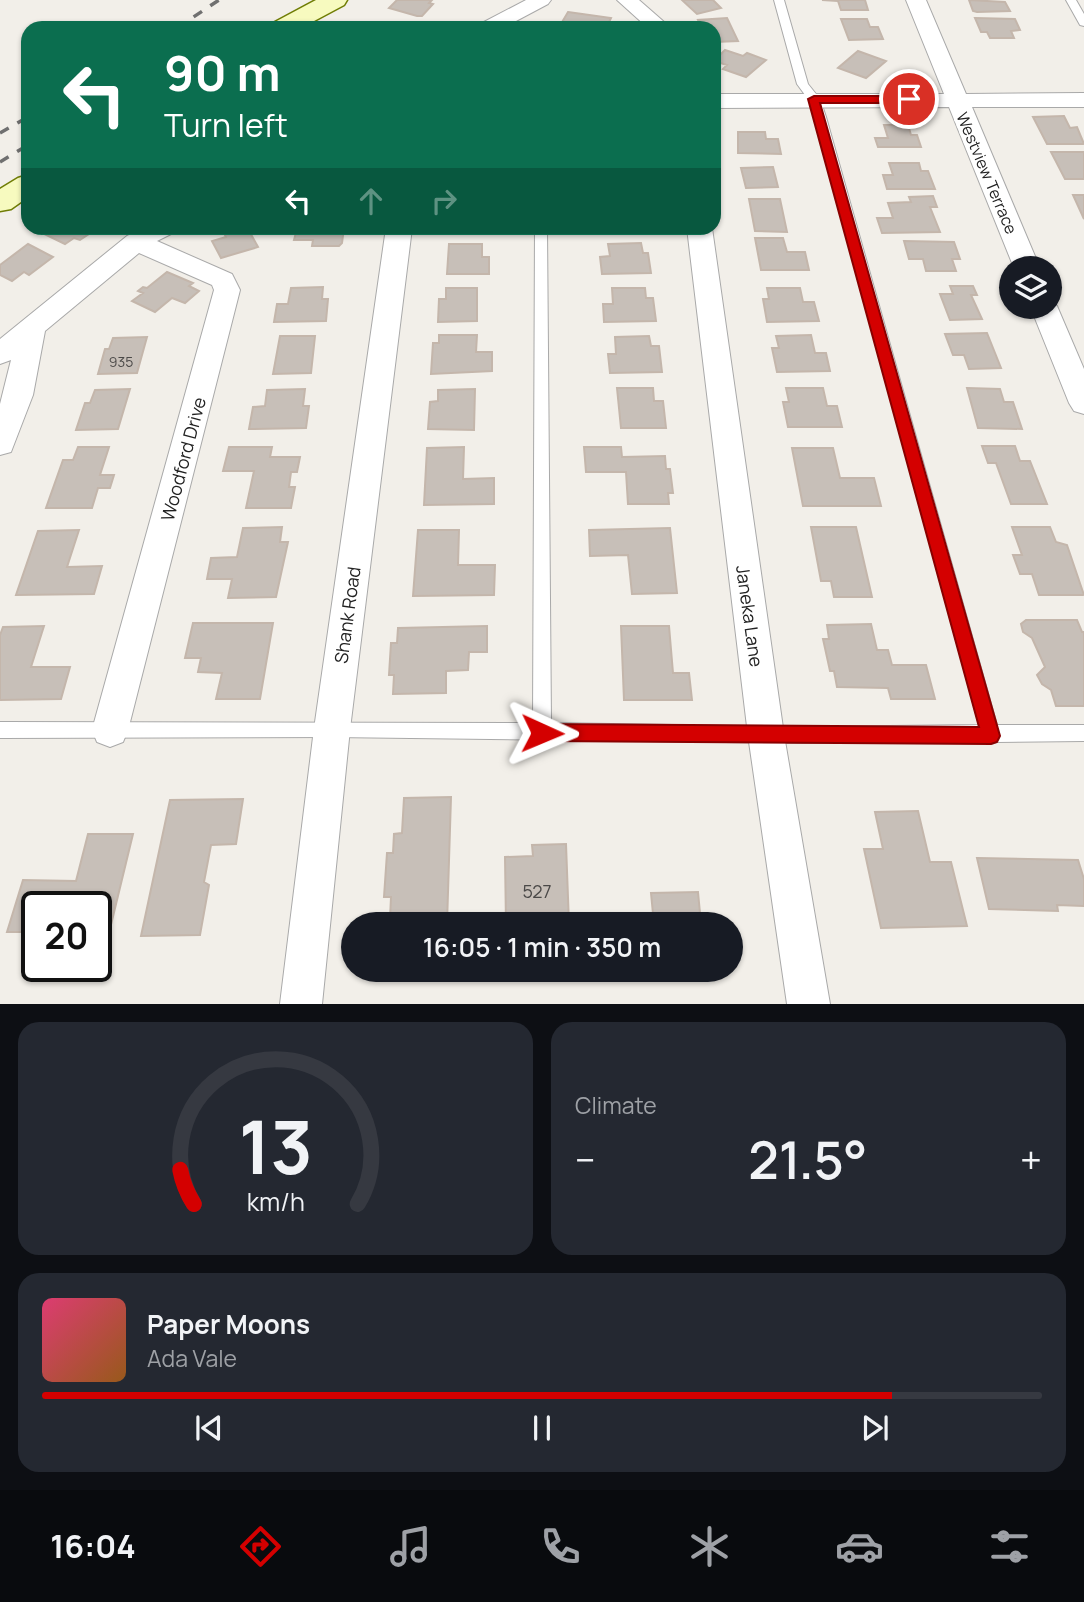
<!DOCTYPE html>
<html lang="en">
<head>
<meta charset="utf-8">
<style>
	:root { --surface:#171b24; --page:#242831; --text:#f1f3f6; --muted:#9ea1a6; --line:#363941; --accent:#d40000 }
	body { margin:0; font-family:Manrope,sans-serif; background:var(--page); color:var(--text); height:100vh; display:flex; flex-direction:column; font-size:26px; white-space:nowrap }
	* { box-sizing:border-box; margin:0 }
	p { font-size:23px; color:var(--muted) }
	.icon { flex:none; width:38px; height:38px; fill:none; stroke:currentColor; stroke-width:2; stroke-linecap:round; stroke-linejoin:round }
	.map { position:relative; height:1004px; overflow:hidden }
	.details { display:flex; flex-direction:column; gap:18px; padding:18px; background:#0d0f14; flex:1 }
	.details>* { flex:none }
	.hud { position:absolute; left:21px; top:21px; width:700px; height:214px; border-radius:21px; box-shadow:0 2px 5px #0004; background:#0b6e4f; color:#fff; overflow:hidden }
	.fabs { position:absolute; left:999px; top:256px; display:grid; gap:14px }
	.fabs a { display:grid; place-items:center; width:63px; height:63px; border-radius:50%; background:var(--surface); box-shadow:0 2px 5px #0004; font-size:35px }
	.speed { position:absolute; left:21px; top:891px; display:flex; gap:14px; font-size:35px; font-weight:700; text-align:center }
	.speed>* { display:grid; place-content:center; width:91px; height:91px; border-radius:50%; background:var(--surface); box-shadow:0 2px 5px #0004; line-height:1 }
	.speed .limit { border:4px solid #111; border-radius:10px; background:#fff; color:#111 }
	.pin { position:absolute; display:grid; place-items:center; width:60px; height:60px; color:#fff; margin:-30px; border:4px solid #fff; border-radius:50%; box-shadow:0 2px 7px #0007 }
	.me { position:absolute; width:77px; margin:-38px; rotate:91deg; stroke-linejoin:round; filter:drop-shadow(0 0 5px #0008) }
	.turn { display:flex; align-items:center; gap:24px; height:147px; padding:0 28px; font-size:32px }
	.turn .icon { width:91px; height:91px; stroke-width:2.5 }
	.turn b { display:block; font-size:49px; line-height:60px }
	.lanes { display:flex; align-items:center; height:66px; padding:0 28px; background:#0003; justify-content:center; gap:35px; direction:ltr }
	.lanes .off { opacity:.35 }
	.big { font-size:52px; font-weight:600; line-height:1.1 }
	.details .widget { flex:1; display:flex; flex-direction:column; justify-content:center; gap:10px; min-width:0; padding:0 24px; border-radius:21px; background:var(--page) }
	.details .dial { align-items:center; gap:0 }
	.dial svg { height:182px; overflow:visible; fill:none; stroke:var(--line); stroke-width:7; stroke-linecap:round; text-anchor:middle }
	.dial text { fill:var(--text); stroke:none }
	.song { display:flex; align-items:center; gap:21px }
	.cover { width:84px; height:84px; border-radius:10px; background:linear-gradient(135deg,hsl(340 70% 55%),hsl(30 70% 35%)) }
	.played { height:7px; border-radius:4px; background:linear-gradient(90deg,var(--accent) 85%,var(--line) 85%) }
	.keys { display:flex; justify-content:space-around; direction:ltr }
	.heat { display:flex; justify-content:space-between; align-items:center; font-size:38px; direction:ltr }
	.details .tiles { flex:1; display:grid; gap:18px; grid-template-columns:1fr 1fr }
	.widget:last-child { grid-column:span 2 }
	.trip { position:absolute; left:341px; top:912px; width:402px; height:70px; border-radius:35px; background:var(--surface); box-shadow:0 2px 5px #0004; font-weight:600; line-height:70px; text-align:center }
	.tab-bar { display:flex; height:112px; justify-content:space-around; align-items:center; background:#090b0e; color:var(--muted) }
	.tab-bar .icon { width:49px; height:49px }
	.tab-bar .selected { color:var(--accent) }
	.tab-bar b { font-size:32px; color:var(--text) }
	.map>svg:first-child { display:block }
	.building { fill:#c7bfb8; stroke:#c4b6ab; stroke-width:2 }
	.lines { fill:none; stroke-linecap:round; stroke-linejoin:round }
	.lane-casing { stroke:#a9a9a9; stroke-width:2 }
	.street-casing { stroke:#a9a9a9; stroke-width:2 }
	.secondary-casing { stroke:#707d05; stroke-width:3 }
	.lane { fill:#fff; fill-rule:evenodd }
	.street { fill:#fff; fill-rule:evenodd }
	.secondary { fill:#f7fabf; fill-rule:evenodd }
	.rail { stroke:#707070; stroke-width:3.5; stroke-dasharray:10 10; stroke-linecap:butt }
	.route { fill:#d40000; stroke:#8a0000; stroke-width:2 }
	.labels { text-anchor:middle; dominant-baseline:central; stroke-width:7; stroke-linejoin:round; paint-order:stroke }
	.number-label { font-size:14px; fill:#4b4948 }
	.far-street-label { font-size:16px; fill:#222; stroke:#fff }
	.street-label { font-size:18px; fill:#222; stroke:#fff }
	.near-number-label { font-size:18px; fill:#4b4948 }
</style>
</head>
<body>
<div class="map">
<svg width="1084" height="1004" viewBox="0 0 1084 1004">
	<rect width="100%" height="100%" fill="#f2efe9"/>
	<path class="building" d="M397,0H432L429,3L433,4L422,16H417L389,8Z
		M682,0H713L721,8L697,14Z
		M865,0L868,10H841L838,1L822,0Z
		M969,0L1005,2L1010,11L977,12L973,11Z
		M568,12L611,18L606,28H574L561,24Z
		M727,18L738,41L715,42L714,28H702L698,20Z
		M975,18L1015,19L1020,30L1011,31L1014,38H990L987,32H981Z
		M841,19H867L870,27H878L883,39L849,40Z
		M725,50L743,56L747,53L766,60L746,77L723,69L727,65L714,61Z
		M858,51L886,61L866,78L838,68Z
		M1064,116L1070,128L1077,127L1084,144H1047L1033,117Z
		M884,125H908L911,135H917L921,147H878L875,138H888Z
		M738,132H765L766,139H778L781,154L738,153Z
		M1051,152H1084V179H1065Z
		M889,163H919L921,171H928L935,189H887L883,175H893Z
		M773,167L778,187L746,188L741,168Z
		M1073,195H1084V219Z
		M933,196L937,207H930L940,232L882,233L877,218H893L888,203L911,202L909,197Z
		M749,199H780L787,232L755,231Z
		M54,228H98L80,240L74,238L65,244L44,234Z
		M315,228H344L342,243L339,246H312L313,240H294L297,229Z
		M248,229L258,247L221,258L212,241L226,237L224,233Z
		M755,238H783L787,252H805L809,270H761Z
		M904,241L954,242L960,259H952L956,271H926L923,259H909Z
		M641,243L643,253H648L651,273L602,274L600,257L610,256L608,244Z
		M28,244L53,257L29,275L24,272L12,281L0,275V265Z
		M449,244H482V257H489V274H447Z
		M167,272L193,283L189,286L199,291L185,303L172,298L155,312L132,301L143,293L138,291L143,287L147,288Z
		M950,286H973L977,295H971L982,319L950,320L940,294H953Z
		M323,287L322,299H328L326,321L274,322L277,304H288L291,288Z
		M446,288H477V321L438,322L439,299H446Z
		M612,288H645L646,298H653L656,321L604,322L603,304H613Z
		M767,288H800L803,302H814L819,321L767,322L763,299H769Z
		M987,333L1001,368L969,369L964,355H953L945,334Z
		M439,335H477L476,352H492V371L431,374L433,343H439Z
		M811,335L815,353H826L830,371L777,372L772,348H779L776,336Z
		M280,336H315L311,373L273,374Z
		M649,336L651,346H659L662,372L610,373L608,354H616L615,337Z
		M147,337L137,373L98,374L105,349H109L113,338Z
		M617,388H653L654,401H663L666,428H621Z
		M786,388H823L827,406H837L842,427H788L783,402H789Z
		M967,388L1000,389L1004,402H1013L1022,429L978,428Z
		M130,389L118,429L76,430L85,403H90L95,390Z
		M305,389L303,406H309L306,428L249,429L253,407L265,406L267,390Z
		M475,389L474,430L428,429L430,402L438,401V390Z
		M982,446H1015L1020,461H1030L1047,504H1011L996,463H988Z
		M78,447H109L100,475H114L110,488H98L92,508H46L63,460H73Z
		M229,447H272L270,457H300L297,472H291L289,487H295L291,508H246L254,471H223Z
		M464,447L463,479L494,478V504L424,505L427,448Z
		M584,447H621L622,457L665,456L666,469H670L673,493H668L669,504H628L626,472H586Z
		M792,448H833L840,478H874L881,506H803Z
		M282,527L280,542H288L276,597L228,598L232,579H207L211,558L237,557L243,528Z
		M811,527H856L872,597H834L831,581H821Z
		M1012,527H1050L1056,542L1067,545L1084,595H1039L1032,574H1020L1013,555H1022Z
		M670,528L677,593L632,594L628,555L590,556L589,530Z
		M79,530L67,567L102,566L94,594L16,595L38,531Z
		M418,530H459L458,565H495L494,595L413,596Z
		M1026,620H1077L1082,632H1084V706H1056L1051,690L1042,684L1037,675L1045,667L1032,638L1023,632L1021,624Z
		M193,623H273L260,699H216L222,673L198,672L201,658H185Z
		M871,624L877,650H888L892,665H926L935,699H891L888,688L837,687L834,671H830L823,639H829L827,625Z
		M44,626L31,667H70L61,699L0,700V635L3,627Z
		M487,626V652H469L468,670L446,671V693L393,694L394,675H389L391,643H397L398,628Z
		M621,626H669L673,673H689L692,700H624Z
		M451,797L447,924H396L397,919H390L391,897H384L387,853H393L394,834L402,833L404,798Z
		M243,799L236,844L211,845L204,882L209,885L200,935L141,936L170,800Z
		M918,811L930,862H951L967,926L881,928L864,849H883L875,812Z
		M88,834H133L109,933H96V906H37V932H7L23,880L76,881Z
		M566,844L569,924H506L505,857L533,856L532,845Z
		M977,858L1078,860L1084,879V906L1057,905L1058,911L989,909Z
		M698,892L701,924H654L651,893Z"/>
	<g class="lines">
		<defs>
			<path id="lane" d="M774,0H784L808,84L820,99L826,117L997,725H1084V741L997,742L991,744L985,742L799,743L332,737L0,738V722L533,723L535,228H547L551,723L799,727L979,725L814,117L808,99L797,84Z
				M1066,0H1076L1084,14V26L1080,25Z"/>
			<path id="street" d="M526,0H551L548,4L503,28L479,27L482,23Z
				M617,0H639L671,28H648Z
				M906,0H926L966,94L1084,93V107H972L1040,268H1014L949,107L714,108V94H944Z
				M143,228H174L171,234L157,241L232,274L240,290L128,730L123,742L110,747L97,742L92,730L214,290L212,285L139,253L45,331L33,395L11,452L0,455V404L11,360L0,364V339L127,236Z
				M386,228H412L350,729L322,1004H280L314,729Z
				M687,228H712L784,735L830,1004H787L748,735Z
				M1050,299L1057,306L1084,369V414L1074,411L1069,403L1030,306H1050Z"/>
			<path id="secondary" d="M316,0H347L344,5L301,28H269L273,23Z
				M28,175V197L11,209L0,211V189L18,178Z"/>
		</defs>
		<use href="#lane" class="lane-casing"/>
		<use href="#street" class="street-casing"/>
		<use href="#secondary" class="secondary-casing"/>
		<use href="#lane" class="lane"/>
		<use href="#street" class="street"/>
		<use href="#secondary" class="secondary"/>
		<path class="rail" d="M177,28L219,0
			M202,28L216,19
			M0,133L28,117
			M0,162L28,145"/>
	</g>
	<path class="route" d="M814,96H909L915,99L909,103H820L1000,736L997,742L991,744L542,741L536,739L533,733L536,727L542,724L979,727L808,99Z"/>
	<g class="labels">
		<g class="number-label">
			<text x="121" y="361">935</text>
		</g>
		<g class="far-street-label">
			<text transform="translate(987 173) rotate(67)">Westview Terrace</text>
		</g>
		<g class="street-label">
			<text transform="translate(183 459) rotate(-75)">Woodford Drive</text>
			<text transform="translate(347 615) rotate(-82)">Shank Road</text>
			<text transform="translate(750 616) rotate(82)">Janeka Lane</text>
		</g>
		<g class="near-number-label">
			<text x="537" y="891">527</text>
		</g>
	</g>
</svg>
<div class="fabs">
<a><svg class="icon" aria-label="layers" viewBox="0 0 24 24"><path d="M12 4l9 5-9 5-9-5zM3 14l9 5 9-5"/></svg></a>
</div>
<div class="speed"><div class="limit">20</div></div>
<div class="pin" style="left:909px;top:99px;background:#d93025"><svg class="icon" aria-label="arrive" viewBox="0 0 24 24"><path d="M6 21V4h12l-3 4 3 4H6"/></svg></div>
<svg class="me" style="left:542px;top:733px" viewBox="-20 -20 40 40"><path d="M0-17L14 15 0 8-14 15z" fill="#d40000" stroke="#fff" stroke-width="4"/></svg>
<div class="trip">16:05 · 1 min · 350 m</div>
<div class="hud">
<div class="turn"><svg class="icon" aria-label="left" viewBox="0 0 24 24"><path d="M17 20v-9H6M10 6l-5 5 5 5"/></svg><div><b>90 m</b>Turn left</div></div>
<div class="lanes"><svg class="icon" aria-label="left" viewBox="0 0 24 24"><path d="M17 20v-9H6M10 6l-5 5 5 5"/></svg><svg class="icon off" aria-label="ahead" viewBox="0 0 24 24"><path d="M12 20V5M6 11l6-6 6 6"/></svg><svg class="icon off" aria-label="right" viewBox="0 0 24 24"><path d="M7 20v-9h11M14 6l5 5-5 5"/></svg></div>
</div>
</div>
<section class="details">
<div class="tiles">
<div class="widget dial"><svg viewBox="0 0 100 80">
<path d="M14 69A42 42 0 1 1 86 69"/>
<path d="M14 69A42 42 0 0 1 8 54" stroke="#d40000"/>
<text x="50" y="56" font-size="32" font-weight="700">13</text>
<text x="50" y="72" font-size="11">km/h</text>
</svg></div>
<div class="widget"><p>Climate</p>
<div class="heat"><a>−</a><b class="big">21.5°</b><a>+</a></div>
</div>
<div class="widget">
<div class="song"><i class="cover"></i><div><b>Paper Moons</b><p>Ada Vale</p></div></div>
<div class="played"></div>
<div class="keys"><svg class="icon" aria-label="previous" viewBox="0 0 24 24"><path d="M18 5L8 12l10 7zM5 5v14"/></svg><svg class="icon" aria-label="pause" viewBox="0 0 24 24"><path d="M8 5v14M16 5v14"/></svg><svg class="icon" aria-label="next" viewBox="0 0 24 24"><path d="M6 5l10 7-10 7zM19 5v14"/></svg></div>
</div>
</div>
</section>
<nav class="tab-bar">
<b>16:04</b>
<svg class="icon selected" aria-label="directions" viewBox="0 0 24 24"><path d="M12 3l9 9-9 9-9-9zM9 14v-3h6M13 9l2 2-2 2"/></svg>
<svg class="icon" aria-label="music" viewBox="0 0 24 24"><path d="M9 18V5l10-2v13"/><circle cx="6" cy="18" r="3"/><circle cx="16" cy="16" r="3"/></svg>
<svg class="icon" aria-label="phone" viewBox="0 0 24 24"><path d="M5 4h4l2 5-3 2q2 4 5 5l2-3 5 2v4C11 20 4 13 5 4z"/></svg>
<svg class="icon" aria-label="climate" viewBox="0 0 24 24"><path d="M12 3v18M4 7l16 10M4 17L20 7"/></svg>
<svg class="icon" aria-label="car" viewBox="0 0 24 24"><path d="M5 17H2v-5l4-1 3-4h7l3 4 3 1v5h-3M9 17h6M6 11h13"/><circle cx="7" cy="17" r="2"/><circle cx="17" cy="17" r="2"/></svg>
<svg class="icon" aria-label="filters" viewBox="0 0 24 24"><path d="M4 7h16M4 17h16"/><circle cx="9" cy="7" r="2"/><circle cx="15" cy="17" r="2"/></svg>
</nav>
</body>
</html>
